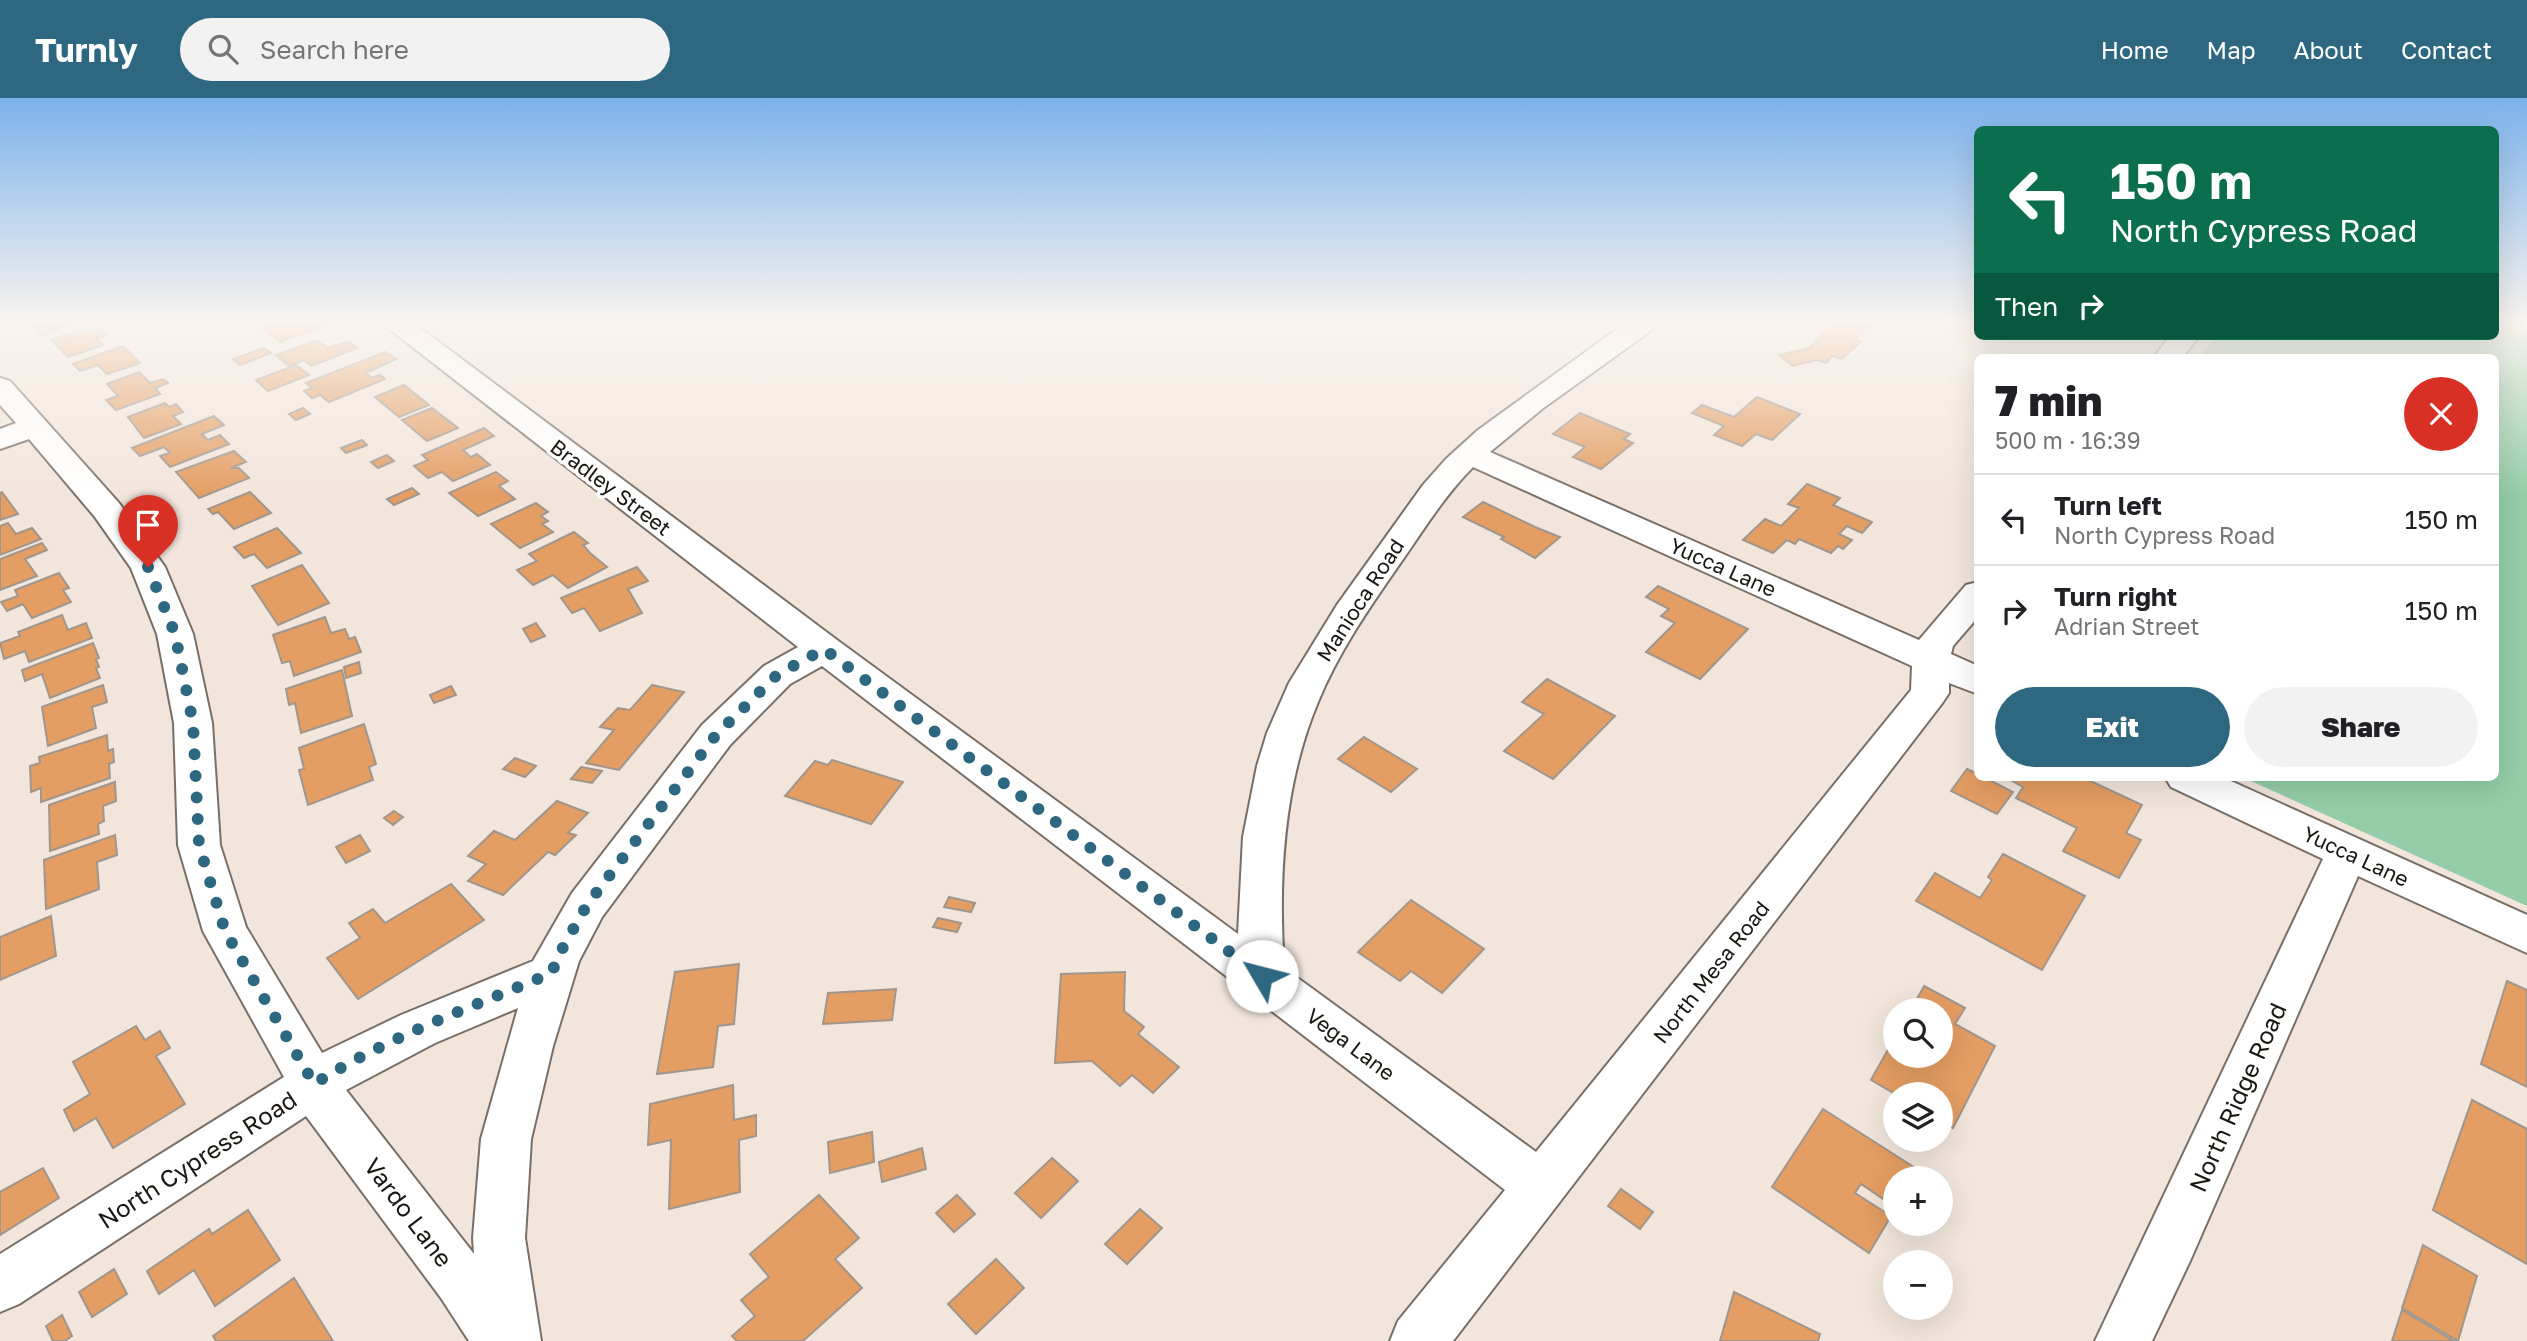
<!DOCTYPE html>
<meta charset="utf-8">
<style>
:root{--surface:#fff;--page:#f2f2f2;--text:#202124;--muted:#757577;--line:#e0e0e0;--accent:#2e6780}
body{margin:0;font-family:"Golos Text",sans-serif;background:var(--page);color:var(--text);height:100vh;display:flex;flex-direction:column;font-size:26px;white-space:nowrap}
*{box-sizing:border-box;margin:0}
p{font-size:23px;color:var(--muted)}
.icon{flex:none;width:38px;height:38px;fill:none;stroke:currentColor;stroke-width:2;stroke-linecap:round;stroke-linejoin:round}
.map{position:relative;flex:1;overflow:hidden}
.panel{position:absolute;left:1974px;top:256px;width:525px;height:427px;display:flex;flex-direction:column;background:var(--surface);border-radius:10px;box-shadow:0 7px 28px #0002}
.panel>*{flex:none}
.top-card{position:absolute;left:1974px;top:28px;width:525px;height:214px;border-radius:10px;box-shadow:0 7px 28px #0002;background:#0b6e4f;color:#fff;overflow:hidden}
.fabs{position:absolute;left:1883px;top:900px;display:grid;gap:14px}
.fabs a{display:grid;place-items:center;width:70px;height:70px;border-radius:50%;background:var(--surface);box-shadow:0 7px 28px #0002;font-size:35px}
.pin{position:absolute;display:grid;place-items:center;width:60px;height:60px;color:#fff;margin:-72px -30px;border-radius:50% 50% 50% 0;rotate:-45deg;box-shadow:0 0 7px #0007}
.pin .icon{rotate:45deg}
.me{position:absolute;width:77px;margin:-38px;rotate:307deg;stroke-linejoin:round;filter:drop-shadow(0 0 5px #0008)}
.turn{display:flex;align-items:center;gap:24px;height:147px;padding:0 21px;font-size:32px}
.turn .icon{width:91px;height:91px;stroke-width:2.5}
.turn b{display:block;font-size:49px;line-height:60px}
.then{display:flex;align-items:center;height:66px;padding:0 21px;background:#0003;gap:14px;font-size:26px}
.round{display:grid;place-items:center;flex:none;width:74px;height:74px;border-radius:37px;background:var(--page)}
.summary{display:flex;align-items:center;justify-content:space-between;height:119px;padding:0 21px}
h1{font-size:42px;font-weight:800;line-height:52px}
.primary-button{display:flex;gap:14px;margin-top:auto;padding:14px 21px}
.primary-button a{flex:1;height:80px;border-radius:42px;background:var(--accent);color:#fff;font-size:28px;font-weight:800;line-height:80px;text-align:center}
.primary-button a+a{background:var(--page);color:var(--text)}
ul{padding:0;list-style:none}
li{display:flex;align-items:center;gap:21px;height:91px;padding:0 21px;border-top:2px solid var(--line)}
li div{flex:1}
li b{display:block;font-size:26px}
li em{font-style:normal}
header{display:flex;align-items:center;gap:42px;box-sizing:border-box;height:98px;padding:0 35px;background:var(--accent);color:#fff}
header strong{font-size:33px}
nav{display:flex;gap:38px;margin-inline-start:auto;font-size:24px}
.search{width:490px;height:63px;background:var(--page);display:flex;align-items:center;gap:18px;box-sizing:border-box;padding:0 24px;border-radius:38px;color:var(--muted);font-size:26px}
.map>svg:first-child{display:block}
.green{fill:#94cda7}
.building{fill:#e49d62;stroke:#a1968c;stroke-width:2}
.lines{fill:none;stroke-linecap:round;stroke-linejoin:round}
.minor-casing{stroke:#7a6f67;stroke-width:4}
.minor{fill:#fff;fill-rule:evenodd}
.route{stroke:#2e6780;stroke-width:12;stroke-dasharray:0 21.6}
.labels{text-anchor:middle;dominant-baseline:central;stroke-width:7;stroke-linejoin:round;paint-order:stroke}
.street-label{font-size:21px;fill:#1a1612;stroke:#fff}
.near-street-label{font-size:24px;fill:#1a1612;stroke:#fff}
</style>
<header>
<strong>Turnly</strong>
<div class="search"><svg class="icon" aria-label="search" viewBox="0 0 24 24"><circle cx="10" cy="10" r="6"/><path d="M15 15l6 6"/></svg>Search here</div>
<nav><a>Home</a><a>Map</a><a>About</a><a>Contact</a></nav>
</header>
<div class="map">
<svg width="2527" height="1243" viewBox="0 0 2527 1243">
<rect width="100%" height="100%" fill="#f2e6dc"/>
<path class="green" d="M2496 226H2527V808L2242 679H2496V259H2199L2216 238H2496Z"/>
<g class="building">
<path d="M31 226H73L41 237Z"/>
<path d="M268 226H328L280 244 261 229Z"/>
<path d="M1834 226H1871L1855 242 1860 244 1842 261 1832 258 1826 265 1817 262 1793 268 1779 257 1809 250Z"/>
<path d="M100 230 107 237 96 241 103 247 68 259 51 242 85 231 88 234Z"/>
<path d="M317 242 328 250 348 243 357 250 311 268 304 262 289 268 276 257Z"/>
<path d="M123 248 140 265 107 276 98 267 80 273 73 266Z"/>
<path d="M264 250 271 255 240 267 233 261Z"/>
<path d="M385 254 396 261 366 275 372 280 380 277 385 281 329 304 320 297 312 300 304 293 312 290 306 285Z"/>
<path d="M296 267 309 277 268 293 256 282Z"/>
<path d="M139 274 150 285 163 281 168 285 155 290 160 296 116 312 106 302 118 298 107 286Z"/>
<path d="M404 287 429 307 399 319 375 299Z"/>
<path d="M1757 299 1800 316 1772 342 1756 336 1742 348 1714 337 1724 328 1692 315 1702 307 1734 319Z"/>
<path d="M165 305 169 309 176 306 183 314 173 318 181 326 144 340 128 319Z"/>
<path d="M303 310 310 316 296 322 289 316Z"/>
<path d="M432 310 458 330 427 343 402 322Z"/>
<path d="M1580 315 1630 336 1624 341 1633 345 1601 371 1573 359 1585 349 1553 336Z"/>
<path d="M214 318 224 327 202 336 208 342 220 337 229 346 170 369 160 358 170 355 164 349 140 358 132 350Z"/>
<path d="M484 330 494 338 463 352 471 359 477 356 490 367 453 383 442 374 428 380 414 368 428 362 422 357Z"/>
<path d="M362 342 367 347 346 355 341 350Z"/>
<path d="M234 353 246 364 231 370H239L249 380 199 400 176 374Z"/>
<path d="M387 357 394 363 378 370 371 364Z"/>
<path d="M496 374 508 383 499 388 515 401 478 418 449 395Z"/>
<path d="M1807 386 1840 400 1833 407 1872 424 1862 435 1847 428 1839 436 1852 442 1843 451 1838 448 1831 455 1799 441 1795 446 1787 442 1773 455 1743 442 1765 421 1781 428 1799 410 1788 406Z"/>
<path d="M412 390 419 396 394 407 387 401Z"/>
<path d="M2 394 18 416 0 422V395Z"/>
<path d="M250 394 271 415 234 431 218 414 213 416 208 411Z"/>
<path d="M1483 404 1535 429 1560 439 1535 460 1501 441 1504 439 1463 419Z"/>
<path d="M536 405 548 414 541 418 548 423 542 426 553 434 520 450 491 426Z"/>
<path d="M8 425 16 436 32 430 41 441 0 457V428Z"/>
<path d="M277 430 301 455 267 470 254 456 244 460 234 449Z"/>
<path d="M574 434 588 445 583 447 590 455 607 469 568 490 553 477 533 487 517 472 537 463 529 456Z"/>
<path d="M42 445 47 452 25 461 37 478 0 492V461Z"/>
<path d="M302 467 329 505 278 527 252 488Z"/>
<path d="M637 469 648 483 628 491 642 515 600 533 584 510 572 515 561 500Z"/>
<path d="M59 475 69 490 63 492 71 504 32 520 23 506 7 513 1 504 18 498 15 492Z"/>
<path d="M1658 488 1748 531 1700 581 1646 554 1675 525 1661 518 1669 511 1646 499Z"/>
<path d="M62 517 68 532 86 525 92 540 29 564 25 553 4 561 0 545 20 538 18 534Z"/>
<path d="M325 519 331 535 345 531 349 541 355 539 361 554 294 578 290 563 282 565 273 537Z"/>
<path d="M536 525 545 538 531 544 523 531Z"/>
<path d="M93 545 99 560 96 561 99 569 96 570 100 580 50 600 42 576 25 583 22 572Z"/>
<path d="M359 564 361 575 346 580 344 569Z"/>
<path d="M342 572 352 618 301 635 295 605 289 607 286 591Z"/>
<path d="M1547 581 1615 618 1553 681 1504 653 1544 616 1522 604Z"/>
<path d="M103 587 107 604 92 609 96 630 48 648 42 609Z"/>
<path d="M652 587 684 594 619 672 586 665 614 632 600 629 618 610 630 612Z"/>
<path d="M451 588 456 597 434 605 430 597Z"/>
<path d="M364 626 376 666 369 669 373 682 308 707 299 672 304 671 299 650Z"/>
<path d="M107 637 108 653 113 651 114 664 109 666 110 680 41 704V690L31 694 30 668 40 665 39 659Z"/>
<path d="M1364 639 1417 671 1391 694 1338 661Z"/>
<path d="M515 660 536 668 525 679 503 671Z"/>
<path d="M832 662 903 684 871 726 785 698 815 663 828 667Z"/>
<path d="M581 669 602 673 592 685 571 681Z"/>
<path d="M1967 671 1978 676V679H1984L2013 694 1997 716 1951 693Z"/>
<path d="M2005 679H2082L2142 707 2126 735 2141 742 2119 780 2063 753 2077 730 2016 700 2023 689Z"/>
<path d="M115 684 116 703 103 708 104 723 98 726 99 736 50 753 49 707Z"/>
<path d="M557 703 588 715 568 735 576 737 555 757 548 754 503 797 468 783 486 766 468 758 494 733 515 742Z"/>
<path d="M394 713 403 719 393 727 384 720Z"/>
<path d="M115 737 117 757 97 764 99 791 46 811 44 762Z"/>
<path d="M360 737 370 753 346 765 336 749Z"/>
<path d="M2003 756 2085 798 2042 872 1916 803 1935 775 1980 800 1992 782 1988 779Z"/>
<path d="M451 786 484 822 358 901 327 860 360 840 349 825 373 811 385 825Z"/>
<path d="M949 799 975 805 971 814 944 809Z"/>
<path d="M1411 802 1484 851 1442 895 1411 873 1400 883 1358 854Z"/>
<path d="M51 818 56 858 0 882V839Z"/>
<path d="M938 820 961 825 957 834 933 829Z"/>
<path d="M739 866 734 926 718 928 713 969 657 976 675 874Z"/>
<path d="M1125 874 1124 913 1144 929 1138 936 1179 969 1153 995 1132 977 1120 988 1092 963 1055 965 1061 876Z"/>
<path d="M2507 883 2527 892V989L2481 966Z"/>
<path d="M1924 888 1965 910 1955 926 1995 948 1953 1030 1941 1023V996H1895L1871 982 1895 939V957H1941V912H1911Z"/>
<path d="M896 891 892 922 823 926 828 895Z"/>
<path d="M136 928 145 942 160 933 170 950 156 958 185 1006 113 1050 96 1020 74 1033 64 1012 90 996 73 964Z"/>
<path d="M733 987 734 1022 756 1017V1038L739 1042 740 1094 669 1111 671 1042 648 1047 650 1006Z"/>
<path d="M2472 1002 2527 1031V1166L2433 1112Z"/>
<path d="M1823 1011 1917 1071 1912 1080H1895V1109L1861 1086 1855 1095 1891 1118 1869 1155 1772 1089Z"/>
<path d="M872 1034 874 1064 830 1075 828 1044Z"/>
<path d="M922 1050 926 1071 882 1084 879 1064Z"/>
<path d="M1052 1060 1078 1083 1041 1120 1015 1095Z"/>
<path d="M43 1070 59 1100 0 1137V1094Z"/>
<path d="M1621 1091 1653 1114 1640 1131 1608 1108Z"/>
<path d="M819 1097 859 1140 835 1161 862 1190 803 1243H737L732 1238 755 1218 741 1202 769 1179 750 1156Z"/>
<path d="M957 1097 975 1116 954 1134 936 1115Z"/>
<path d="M1140 1111 1162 1130 1127 1166 1105 1146Z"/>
<path d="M248 1112 280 1162 215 1208 194 1172 159 1196 147 1173 209 1131 212 1136Z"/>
<path d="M2423 1147 2477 1178 2458 1243 2402 1210Z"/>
<path d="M996 1161 1024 1190 976 1236 948 1206Z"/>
<path d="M114 1171 127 1196 92 1219 79 1194Z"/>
<path d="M294 1180 333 1243H216L213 1238Z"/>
<path d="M1734 1194 1820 1236 1818 1243H1720Z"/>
<path d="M2402 1212 2454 1243H2392Z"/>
<path d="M62 1217 72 1238 65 1243H53L46 1228Z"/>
</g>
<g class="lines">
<defs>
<g id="minor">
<path d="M383 226H415L837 542 1238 836 1243 739 1257 668 1267 635 1289 585 1337 507 1423 387 1446 361 1478 332 1624 226H1656L1652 232 1542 311 1490 354 1919 542 1966 487 1978 484V519L1953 548 1951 556 1978 568V596L1949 585V595L1943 604 1453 1243H1390L1398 1223 1505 1092 822 568 790 586 730 647 602 819 579 863 553 948 531 1041 525 1140 541 1243H469L441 1200 306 1018 19 1206 0 1214V1156L284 979 203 833 178 747 174 625 157 536 131 470 95 419 29 341 0 351V331L16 325 0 307V280L10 283 119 405 165 469 193 536 212 625 220 747 246 829 322 955 401 917 533 863 572 795 702 627 764 568 798 549ZM1473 369 1912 568 1911 592 1536 1054 1284 870C1278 781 1283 687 1318 604 1338 555 1369 510 1399 467 1423 433 1444 398 1473 369ZM518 910 481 1041 473 1140 474 1156 346 992 435 945Z"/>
<path d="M2170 238H2199L2183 259H2154Z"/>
<path d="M2165 679H2222L2527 817V855L2358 778 2190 1163 2152 1243H2095L2323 761 2171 689Z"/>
</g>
</defs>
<use href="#minor" class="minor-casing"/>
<use href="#minor" class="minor"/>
</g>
<linearGradient id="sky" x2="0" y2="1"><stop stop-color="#7cb2ec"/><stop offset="0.56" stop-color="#f9f4ef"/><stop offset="1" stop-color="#f9f4ef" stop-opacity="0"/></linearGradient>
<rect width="2527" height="400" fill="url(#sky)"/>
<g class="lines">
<path class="route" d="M148 469 175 536 193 625 199 747 225 833 314 986C388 939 472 909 552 875L557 860 587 807 716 637 777 577 824 551 1262 878"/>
</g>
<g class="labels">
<g class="street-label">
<text transform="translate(611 389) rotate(37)">Bradley Street</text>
<text transform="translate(1723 469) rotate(24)">Yucca Lane</text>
<text transform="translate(1360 502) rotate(-57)">Manioca Road</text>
<text transform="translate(2356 758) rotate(25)">Yucca Lane</text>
<text transform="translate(1711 874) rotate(-52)">North Mesa Road</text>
<text transform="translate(1351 946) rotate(37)">Vega Lane</text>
</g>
<g class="near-street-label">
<text transform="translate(2237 999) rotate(-66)">North Ridge Road</text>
<text transform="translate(197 1061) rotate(-33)">North Cypress Road</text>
<text transform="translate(409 1114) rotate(53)">Vardo Lane</text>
</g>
</g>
</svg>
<div class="fabs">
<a><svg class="icon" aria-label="search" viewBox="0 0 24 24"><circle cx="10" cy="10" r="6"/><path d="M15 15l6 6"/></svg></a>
<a><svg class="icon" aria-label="layers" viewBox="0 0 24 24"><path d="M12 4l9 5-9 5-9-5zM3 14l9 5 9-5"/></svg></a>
<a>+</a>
<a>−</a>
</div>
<div class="pin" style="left:148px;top:469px;background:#d93025"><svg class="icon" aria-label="arrive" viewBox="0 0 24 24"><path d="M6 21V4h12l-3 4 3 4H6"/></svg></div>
<svg class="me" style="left:1262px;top:878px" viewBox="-20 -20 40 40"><circle r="19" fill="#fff"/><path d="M0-13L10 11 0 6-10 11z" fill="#2e6780"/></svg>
<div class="top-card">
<div class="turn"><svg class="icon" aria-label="left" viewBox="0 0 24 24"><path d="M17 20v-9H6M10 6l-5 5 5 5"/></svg><div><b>150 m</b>North Cypress Road</div></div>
<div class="then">Then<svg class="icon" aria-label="right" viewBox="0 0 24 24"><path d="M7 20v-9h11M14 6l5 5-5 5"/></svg></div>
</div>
<section class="panel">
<div class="summary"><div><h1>7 min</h1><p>500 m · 16:39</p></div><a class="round" style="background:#d93025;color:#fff"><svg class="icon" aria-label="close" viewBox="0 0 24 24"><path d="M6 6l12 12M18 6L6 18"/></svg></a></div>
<ul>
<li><svg class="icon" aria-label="left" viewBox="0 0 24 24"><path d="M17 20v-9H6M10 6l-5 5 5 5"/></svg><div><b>Turn left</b><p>North Cypress Road</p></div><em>150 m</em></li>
<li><svg class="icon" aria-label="right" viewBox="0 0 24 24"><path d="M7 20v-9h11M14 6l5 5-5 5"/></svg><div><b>Turn right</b><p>Adrian Street</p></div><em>150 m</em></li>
</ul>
<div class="primary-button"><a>Exit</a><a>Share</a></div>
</section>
</div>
